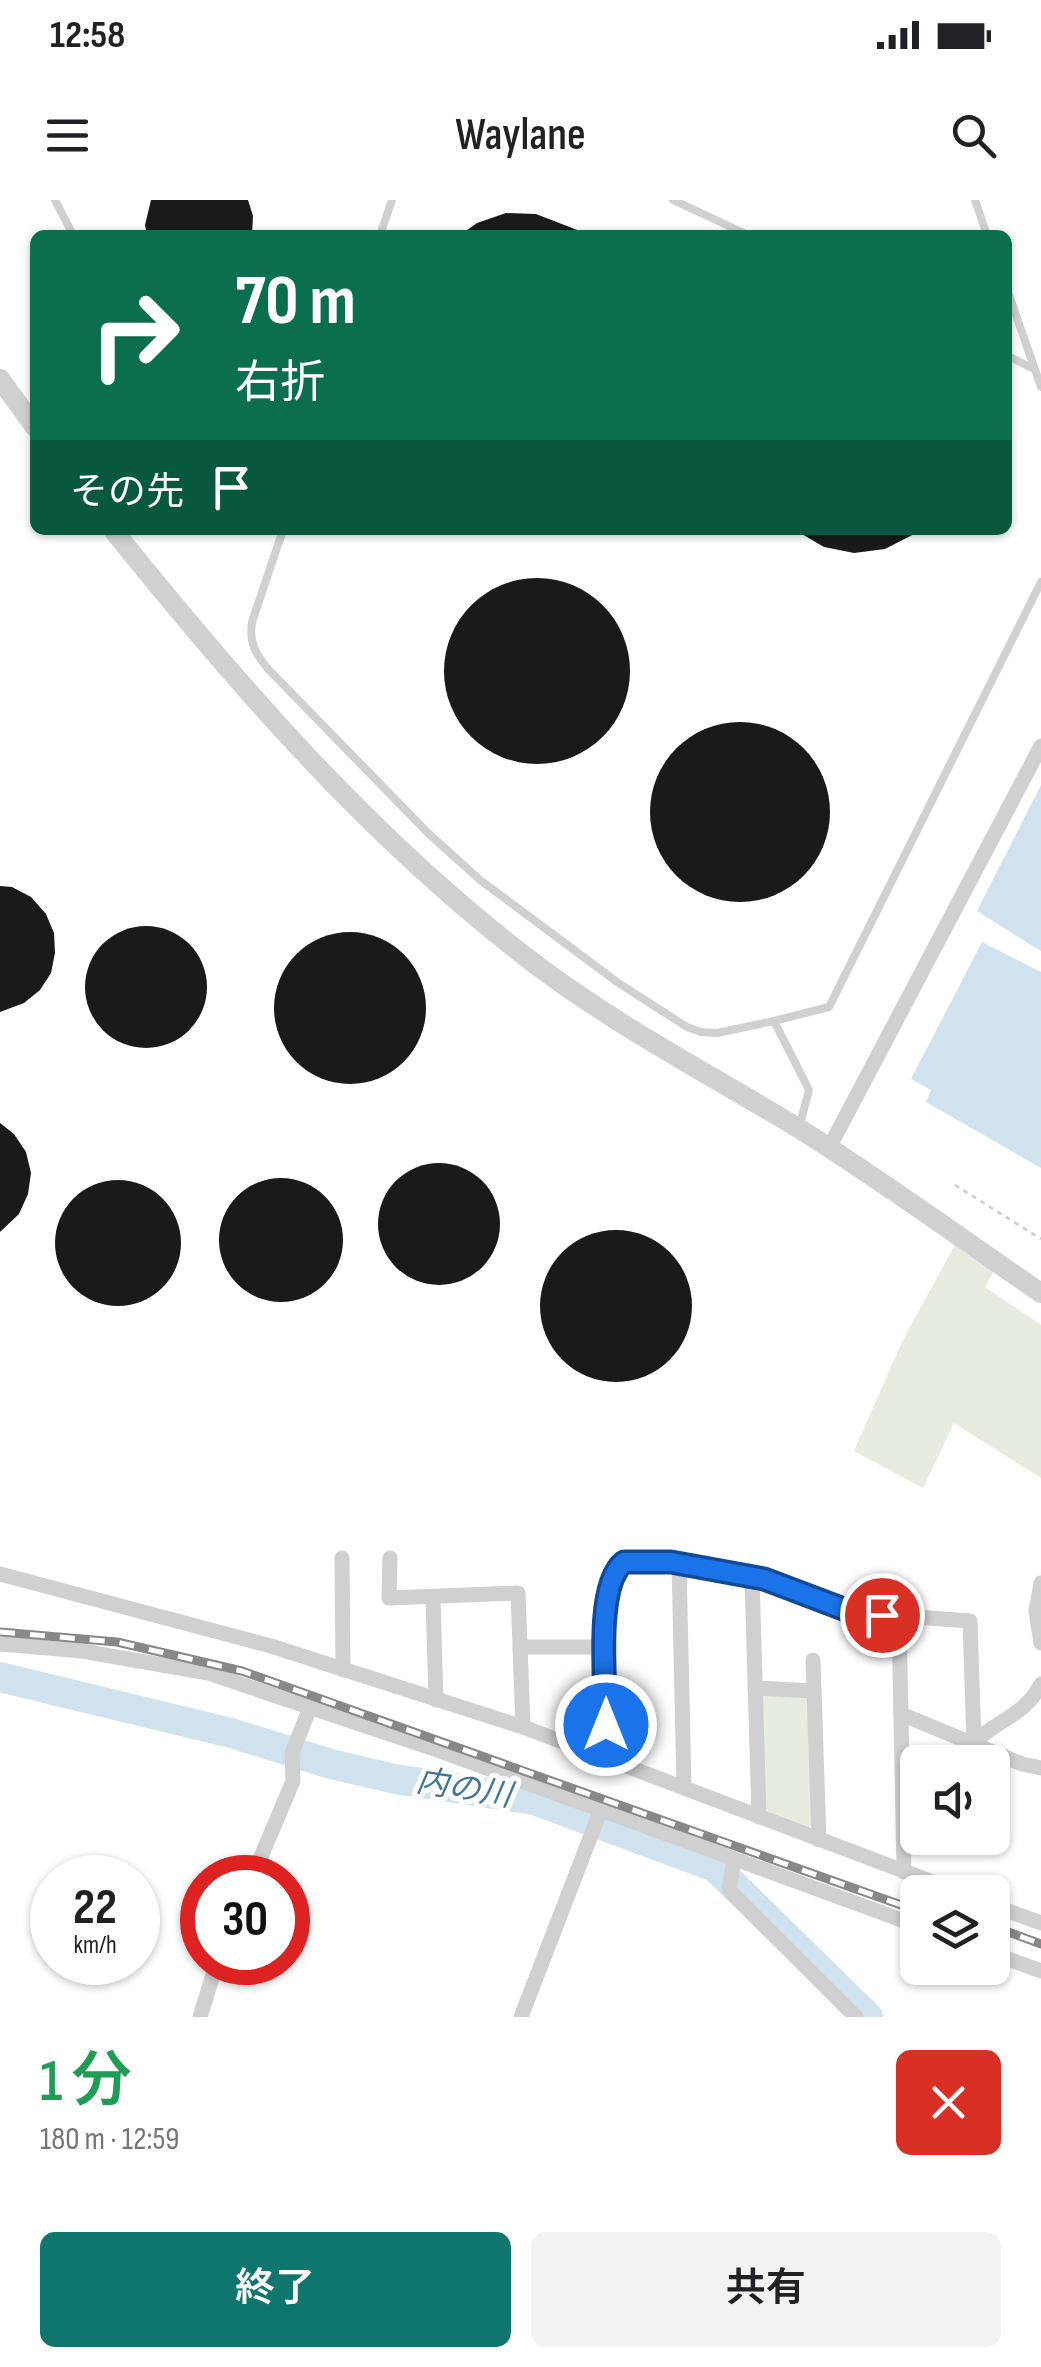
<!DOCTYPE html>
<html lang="ja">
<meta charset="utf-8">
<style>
:root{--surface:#fff;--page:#f2f2f2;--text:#202124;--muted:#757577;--accent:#0f766e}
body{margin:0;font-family:"Sofia Sans Condensed","Noto Sans JP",sans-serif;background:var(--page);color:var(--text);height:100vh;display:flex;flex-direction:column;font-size:38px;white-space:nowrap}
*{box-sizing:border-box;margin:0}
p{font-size:32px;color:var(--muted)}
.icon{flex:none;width:55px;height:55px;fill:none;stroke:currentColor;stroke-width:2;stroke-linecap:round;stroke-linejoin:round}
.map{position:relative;height:1817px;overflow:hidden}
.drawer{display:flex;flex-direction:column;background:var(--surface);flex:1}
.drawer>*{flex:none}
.hud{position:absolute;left:30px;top:30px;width:982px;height:305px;border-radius:15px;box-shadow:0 2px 8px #0004;background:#0b6e4f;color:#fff;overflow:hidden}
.buttons{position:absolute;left:900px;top:1545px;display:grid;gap:20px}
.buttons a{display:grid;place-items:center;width:110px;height:110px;border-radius:15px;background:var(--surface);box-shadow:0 2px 8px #0004;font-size:50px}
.speed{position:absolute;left:30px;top:1655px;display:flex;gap:20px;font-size:50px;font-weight:700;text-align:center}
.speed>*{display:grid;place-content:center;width:130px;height:130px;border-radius:50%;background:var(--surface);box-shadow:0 2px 8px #0004;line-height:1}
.speed small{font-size:25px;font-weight:400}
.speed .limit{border:15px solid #d22;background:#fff;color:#111}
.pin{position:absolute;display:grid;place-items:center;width:85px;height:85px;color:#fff;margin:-42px;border:5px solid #fff;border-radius:50%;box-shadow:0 2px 10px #0007}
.me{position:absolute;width:110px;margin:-55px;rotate:0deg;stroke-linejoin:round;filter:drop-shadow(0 0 8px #0008)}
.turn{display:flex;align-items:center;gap:35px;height:210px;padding:0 40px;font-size:45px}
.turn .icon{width:130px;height:130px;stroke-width:2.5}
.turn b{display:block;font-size:70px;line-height:85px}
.then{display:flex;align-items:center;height:95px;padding:0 40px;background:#0003;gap:20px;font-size:38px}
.round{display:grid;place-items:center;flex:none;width:105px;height:105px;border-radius:15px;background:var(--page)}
.headline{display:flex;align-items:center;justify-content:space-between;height:170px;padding:0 40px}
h1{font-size:60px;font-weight:600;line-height:75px;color:#1e9e55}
.button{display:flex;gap:20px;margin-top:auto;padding:20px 40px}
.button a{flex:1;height:115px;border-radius:15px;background:var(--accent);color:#fff;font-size:40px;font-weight:600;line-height:115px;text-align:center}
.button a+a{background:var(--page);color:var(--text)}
.status{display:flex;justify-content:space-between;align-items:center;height:70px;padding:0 50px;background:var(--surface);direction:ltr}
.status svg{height:28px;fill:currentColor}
header{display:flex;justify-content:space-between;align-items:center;height:130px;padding:0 40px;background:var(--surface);font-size:45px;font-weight:600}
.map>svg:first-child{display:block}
.green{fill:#e6ecdf}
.water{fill:#cfe2ee}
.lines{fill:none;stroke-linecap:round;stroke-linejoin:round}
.river{stroke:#cfe2ee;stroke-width:30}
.building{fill:#1a1a1a}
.path{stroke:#cdcdcd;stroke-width:2.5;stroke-dasharray:5 5;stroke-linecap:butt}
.service{stroke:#d0d0d0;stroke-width:8}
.minor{stroke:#d0d0d0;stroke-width:15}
.tertiary{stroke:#d0d0d0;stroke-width:20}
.rail-casing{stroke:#888;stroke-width:9}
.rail{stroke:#fff;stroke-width:5;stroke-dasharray:15;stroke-linecap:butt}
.route-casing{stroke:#114b97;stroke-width:25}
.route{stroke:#1a73e8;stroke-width:18}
.labels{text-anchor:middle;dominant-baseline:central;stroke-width:10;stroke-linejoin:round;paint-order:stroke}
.water-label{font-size:32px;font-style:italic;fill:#3f7597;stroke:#fff}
</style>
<div class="status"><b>12:58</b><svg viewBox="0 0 49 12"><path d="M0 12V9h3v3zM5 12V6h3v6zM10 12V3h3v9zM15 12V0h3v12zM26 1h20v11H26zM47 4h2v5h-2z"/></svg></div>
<header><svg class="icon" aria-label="menu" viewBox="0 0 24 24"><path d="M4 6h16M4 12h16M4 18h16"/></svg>Waylane<svg class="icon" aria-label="search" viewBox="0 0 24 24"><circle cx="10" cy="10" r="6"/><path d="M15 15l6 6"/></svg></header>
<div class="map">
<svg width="1041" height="1817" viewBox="0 0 1041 1817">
<rect width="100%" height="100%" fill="#fff"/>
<g class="green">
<path d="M959 1037 998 1064 985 1087 1041 1125V1278L954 1223 923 1288 854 1251 902 1142Z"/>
<path d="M762 1495 811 1498 816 1622 807 1628 770 1614 765 1607Z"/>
</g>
<g class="water">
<path d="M1041 585V751L977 711Z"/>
<path d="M982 742 1041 772V968L926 902 931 890 911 879Z"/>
</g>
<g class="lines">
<path class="river" d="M0 1477 231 1533 331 1564 395 1579 534 1600 715 1667 868 1817"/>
</g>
<g class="building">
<path d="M151 0H248L253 16 252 35H147L145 25Z"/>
<path d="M506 13 536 14 590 35H460L477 23Z"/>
<path d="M795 330H922L885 349 854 353 824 347Z"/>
<circle cx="537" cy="471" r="93"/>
<circle cx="740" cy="612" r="90"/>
<path d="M0 686 12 687 31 697 46 714 54 733 55 753 51 773 40 790 24 803 0 812Z"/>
<circle cx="146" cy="787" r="61"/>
<circle cx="350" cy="808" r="76"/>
<path d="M0 923 14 934 26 952 31 973 28 994 19 1014 0 1032Z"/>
<circle cx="439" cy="1024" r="61"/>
<circle cx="281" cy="1040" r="62"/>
<circle cx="118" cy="1043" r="63"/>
<circle cx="616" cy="1106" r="76"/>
</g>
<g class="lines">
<path class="path" d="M955 985 1041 1039"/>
<g class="service">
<path d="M55 0 73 35"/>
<path d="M673 0 748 35"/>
<path d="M975 0 987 35"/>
<path d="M380 35 392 0"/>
<path d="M1008 92 1041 187"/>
<path d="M1008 156 1034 169"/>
<path d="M283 330 252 422C249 443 255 453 268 469L428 633 480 680 617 782 687 827 701 832 717 833 774 821"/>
<path d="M800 924 809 890 774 821 829 807 1041 382"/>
</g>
<g class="minor">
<path d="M829 948 1041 546"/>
<path d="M342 1358 343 1470"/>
<path d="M390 1358 389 1398 518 1393 523 1527"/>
<path d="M679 1364 684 1586"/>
<path d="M0 1374 271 1446 523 1527 959 1692"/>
<path d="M752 1377 759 1617"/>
<path d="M1041 1383 1036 1411 1041 1443"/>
<path d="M433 1397 436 1500"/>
<path d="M899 1417 904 1672"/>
<path d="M0 1444 82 1451 208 1473 440 1551 918 1726"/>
<path d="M520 1447H606"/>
<path d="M813 1460 819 1640"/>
<path d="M755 1488 814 1491"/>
<path d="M901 1514 1022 1564 1041 1568"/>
<path d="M974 1543C996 1520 1026 1515 1041 1484"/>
<path d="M607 1558C606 1517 595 1386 624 1362L671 1363 764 1379 862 1413 970 1421 974 1543"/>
<path d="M734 1660 729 1690 856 1817"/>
<path d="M252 1678 293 1581 292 1553 311 1505"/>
<path d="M992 1705 1041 1723"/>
<path d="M992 1753 1041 1771"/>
<path d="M200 1817 217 1762"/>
<path d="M521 1817 600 1612"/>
</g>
<g class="tertiary">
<path d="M0 179 35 227"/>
<path d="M113 330C236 483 366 633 522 754 610 823 708 873 803 931 884 982 962 1039 1041 1093"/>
</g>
<defs>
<g id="rail">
<path d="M0 1432 117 1442 242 1471 918 1711"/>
<path d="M992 1726 1041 1744"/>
</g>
</defs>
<use href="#rail" class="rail-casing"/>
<use href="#rail" class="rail"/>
</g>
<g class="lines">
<defs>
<path id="route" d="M606 1525C606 1487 594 1386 624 1362H671L764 1379 846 1410 882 1415"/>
</defs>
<use href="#route" class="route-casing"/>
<use href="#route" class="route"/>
</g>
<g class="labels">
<g class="water-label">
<text transform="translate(464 1589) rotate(9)">内の川</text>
</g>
</g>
</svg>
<div class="buttons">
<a><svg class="icon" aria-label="sound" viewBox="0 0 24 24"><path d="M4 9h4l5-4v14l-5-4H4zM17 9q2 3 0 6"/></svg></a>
<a><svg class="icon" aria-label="layers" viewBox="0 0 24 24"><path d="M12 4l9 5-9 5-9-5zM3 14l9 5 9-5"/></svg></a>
</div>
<div class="speed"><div>22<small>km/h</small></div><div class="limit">30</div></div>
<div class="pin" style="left:882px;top:1415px;background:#d93025"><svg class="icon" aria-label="arrive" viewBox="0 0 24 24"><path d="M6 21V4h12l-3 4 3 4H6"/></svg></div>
<svg class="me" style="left:606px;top:1525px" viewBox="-20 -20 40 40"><circle r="17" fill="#1a73e8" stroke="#fff" stroke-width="3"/><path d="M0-11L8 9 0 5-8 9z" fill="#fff"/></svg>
<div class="hud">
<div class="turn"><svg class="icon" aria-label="right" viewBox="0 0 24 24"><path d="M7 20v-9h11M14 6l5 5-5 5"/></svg><div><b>70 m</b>右折</div></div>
<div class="then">その先<svg class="icon" aria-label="arrive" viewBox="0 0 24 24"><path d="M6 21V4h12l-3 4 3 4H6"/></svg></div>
</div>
</div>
<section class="drawer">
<div class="headline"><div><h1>1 分</h1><p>180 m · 12:59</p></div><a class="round" style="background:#d93025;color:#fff"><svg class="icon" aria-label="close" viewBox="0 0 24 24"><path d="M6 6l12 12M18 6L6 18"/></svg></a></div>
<div class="button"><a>終了</a><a>共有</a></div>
</section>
